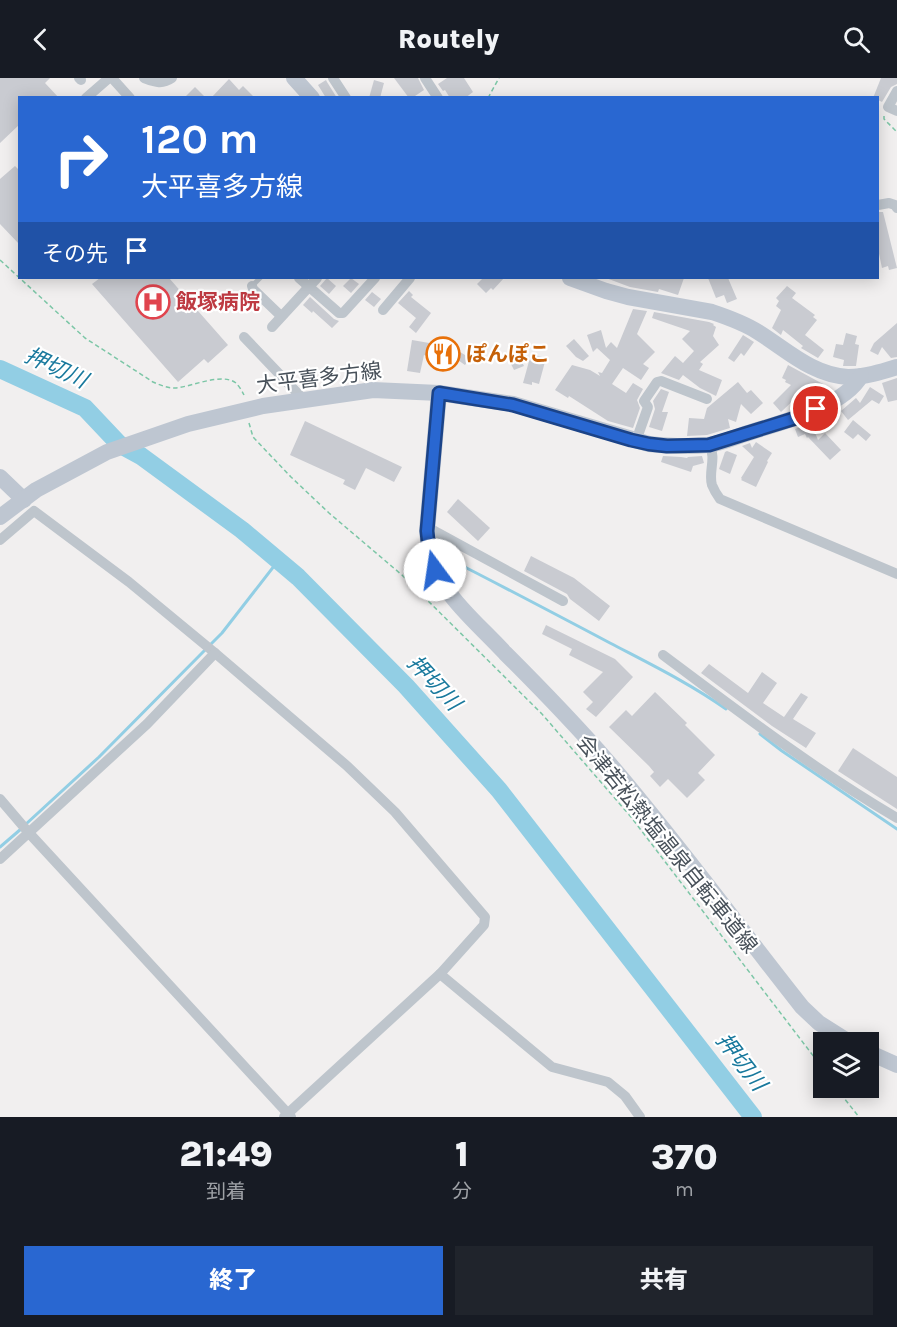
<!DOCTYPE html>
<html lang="ja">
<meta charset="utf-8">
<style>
:root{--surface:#171b24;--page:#20242c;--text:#f1f3f6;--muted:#9ea1a6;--accent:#2967d1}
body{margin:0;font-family:Karla,"Noto Sans JP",sans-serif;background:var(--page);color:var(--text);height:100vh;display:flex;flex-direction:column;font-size:22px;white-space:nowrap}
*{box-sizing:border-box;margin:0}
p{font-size:20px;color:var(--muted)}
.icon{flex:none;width:33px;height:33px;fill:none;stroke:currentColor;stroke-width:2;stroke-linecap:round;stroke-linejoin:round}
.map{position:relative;height:1039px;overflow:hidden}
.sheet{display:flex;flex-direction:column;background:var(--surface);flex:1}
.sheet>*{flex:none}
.banner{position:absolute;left:18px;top:18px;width:861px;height:183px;border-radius:0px;box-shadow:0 3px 15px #0003;background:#2967d1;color:#fff;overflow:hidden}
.buttons{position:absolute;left:813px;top:954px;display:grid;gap:12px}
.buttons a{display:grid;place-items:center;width:66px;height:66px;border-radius:0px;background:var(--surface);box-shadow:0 3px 15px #0003;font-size:30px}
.pin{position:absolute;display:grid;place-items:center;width:51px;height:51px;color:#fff;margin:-26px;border:3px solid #fff;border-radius:50%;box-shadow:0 2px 6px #0007}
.me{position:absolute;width:66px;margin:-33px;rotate:346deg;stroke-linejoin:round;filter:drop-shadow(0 0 4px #0008)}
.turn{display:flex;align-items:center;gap:21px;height:126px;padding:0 24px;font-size:27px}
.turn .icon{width:78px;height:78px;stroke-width:2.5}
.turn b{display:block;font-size:42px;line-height:51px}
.then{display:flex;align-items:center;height:57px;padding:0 24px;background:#0003;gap:12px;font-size:22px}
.eta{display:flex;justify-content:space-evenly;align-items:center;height:102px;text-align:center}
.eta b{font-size:36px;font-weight:800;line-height:42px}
.button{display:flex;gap:12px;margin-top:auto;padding:12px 24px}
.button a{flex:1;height:69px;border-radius:0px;background:var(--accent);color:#fff;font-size:24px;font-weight:800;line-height:69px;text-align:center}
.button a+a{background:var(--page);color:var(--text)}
header{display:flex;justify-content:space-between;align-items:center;height:78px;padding:0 24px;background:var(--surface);font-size:27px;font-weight:800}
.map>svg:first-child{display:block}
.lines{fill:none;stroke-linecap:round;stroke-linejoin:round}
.stream{stroke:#92cee4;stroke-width:3}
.river{stroke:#92cee4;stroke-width:18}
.building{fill:#c9cbd1}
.path{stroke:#7cc6a6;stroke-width:1.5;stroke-dasharray:4.5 3;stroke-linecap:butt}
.lane{stroke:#bec5cc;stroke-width:5}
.street{stroke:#bec5cc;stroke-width:10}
.secondary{stroke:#bec6d1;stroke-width:16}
.route-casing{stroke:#1b4388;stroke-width:15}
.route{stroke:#2967d1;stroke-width:10}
.labels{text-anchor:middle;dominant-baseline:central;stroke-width:4.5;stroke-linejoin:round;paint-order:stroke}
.health-label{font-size:21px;font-weight:bold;fill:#be3a42;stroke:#fff;text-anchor:start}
.food-label{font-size:21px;font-weight:bold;fill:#c56008;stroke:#fff;text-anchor:start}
.street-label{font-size:21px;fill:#48515a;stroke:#fff}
.water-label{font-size:22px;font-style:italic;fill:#19799d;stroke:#fff}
</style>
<header><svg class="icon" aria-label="back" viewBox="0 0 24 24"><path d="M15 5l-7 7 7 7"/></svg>Routely<svg class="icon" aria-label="search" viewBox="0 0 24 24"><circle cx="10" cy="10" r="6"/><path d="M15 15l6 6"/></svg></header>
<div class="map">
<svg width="897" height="1039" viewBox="0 0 897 1039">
<rect width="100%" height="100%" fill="#f1efef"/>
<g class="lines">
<g class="stream">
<path d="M451 482C504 509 557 537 610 565 650 586 689 605 726 631"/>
<path d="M211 566 222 555 278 483"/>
<path d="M760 656 782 673 897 751"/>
<path d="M26 746 99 679 206 571"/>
<path d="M0 769 21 751"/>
</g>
<path class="river" d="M0 291 85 330 119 366 141 378 242 452 298 499 406 608 499 712 753 1039"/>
</g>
<g class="building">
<path d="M0 0H50L45 5 59 20H20V46L0 65Z"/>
<path d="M394 0H418L424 12 412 20H409Z"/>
<path d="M447 0H464L473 14 465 20H450L445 12 443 13 438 6Z"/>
<path d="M881 0H897V6L891 9 882 24 878 22V20H873Z"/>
<path d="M229 1 239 12 243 8 255 20H211Z"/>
<path d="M326 2 327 4 337 20H326L318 7Z"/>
<path d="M374 2 384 5 380 20H369Z"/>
<path d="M195 9 206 20H184Z"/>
<path d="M15 88 20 93V167L0 146V101Z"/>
<path d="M878 134H883L897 190 889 192 888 188 882 190 878 171Z"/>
<path d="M100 200H169L228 267 208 285 204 281 178 304 92 206Z"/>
<path d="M327 200 336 208 329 216 320 208Z"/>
<path d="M351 200 359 206 351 215 343 208Z"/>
<path d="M483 200H504L493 212 491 210 486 215 477 206Z"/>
<path d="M606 200H684L678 217 659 211 658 214 630 209Z"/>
<path d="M708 200H728L737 221 727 225 724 217 716 220Z"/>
<path d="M787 208 796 215 792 220 815 237 813 239 817 242 805 257 824 272 818 280 801 270 803 268 783 252 781 257 772 250 781 232 776 228 779 223 776 220Z"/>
<path d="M409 213 413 217 411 219 431 235 416 255 409 249 416 240 398 225Z"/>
<path d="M372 214 381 221 374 229 365 222Z"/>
<path d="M310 219 334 241 339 243 332 250 313 233 312 235 303 227Z"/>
<path d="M633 231 647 233 637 256 655 274 643 286 649 290 641 302 623 290 612 306 626 315 633 305 643 311 637 322 640 330 633 350 608 343 569 318 568 320 555 312 572 287 590 292 600 298 598 294 602 295 610 282 597 270 593 274 587 257 601 252 606 270 611 264 617 270Z"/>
<path d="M654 234 709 244 714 246 713 247 716 249 713 258 719 267 700 284 703 286 699 292 722 302 716 318 700 310 683 297 679 302 661 295 675 278 683 285 694 273 682 261 690 253 652 240Z"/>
<path d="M897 245V279L891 280 882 269 878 277 870 273 874 265Z"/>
<path d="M846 255 857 258 855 266 859 267 856 288H843L844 282 833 279 836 266 843 267Z"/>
<path d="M743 257 754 264 744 278 741 275 734 284 728 280Z"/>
<path d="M574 261 589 278 583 283 576 279 566 268Z"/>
<path d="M412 262 435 266 436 264 460 274 470 280 465 287 452 278 448 286 424 277 420 295 407 293Z"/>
<path d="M531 276 546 280 539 306 532 304V307L523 305Z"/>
<path d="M519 278 524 288 514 292 509 282Z"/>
<path d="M788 287 823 306 824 310 826 309 829 313 809 323 806 321 802 326 798 318 781 334 773 325 791 307 785 304 786 302 782 300Z"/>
<path d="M897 300V322L888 324 882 305Z"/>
<path d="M738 304 747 315 751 312 763 325 751 336 741 326 736 344 728 341 730 350 707 357 687 358 689 340 704 341 707 330Z"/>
<path d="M870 309 884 318 879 326 872 322 848 342 841 333 856 320 860 325Z"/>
<path d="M661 311 669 314 662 334H668L662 353 649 349 655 331 653 323Z"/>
<path d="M853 342 871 357 866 363 858 356 853 361 844 354Z"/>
<path d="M305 343 402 389 394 404 366 390 355 412 343 406 345 402 290 377Z"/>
<path d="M811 345 818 362 825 355 841 372 830 382 808 359 807 360 805 356 798 359 795 351Z"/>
<path d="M756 364 772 375 767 383 768 384 756 409 741 402 742 401 741 400 754 379 742 368 750 365 752 370Z"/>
<path d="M727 373 737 377 730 396 719 391 725 374Z"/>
<path d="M663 378 681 379 687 380 688 379 702 378 704 385 693 388 691 394 661 384Z"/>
<path d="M458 421 490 450 478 463 447 434Z"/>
<path d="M531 478 574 500 610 528 599 543 570 521 567 516 524 493Z"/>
<path d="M546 547 615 581 633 599 596 639 586 631 593 624 583 614 603 594 569 577 572 571 542 556Z"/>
<path d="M709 586 748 615 762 594 777 605 763 625 784 639 801 615 808 619 793 641 816 655 806 670 772 648 701 595Z"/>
<path d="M655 614 687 645 685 647 715 677 698 695 705 702 687 720 668 701 660 709 650 698 654 694 649 688 609 649 626 632 632 638Z"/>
<path d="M853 670 897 699V731L838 693Z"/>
</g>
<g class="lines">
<g class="path">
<path d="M488 20 499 0"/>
<path d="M884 38V41L897 54"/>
<path d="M0 182 85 260 153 304C160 307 167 310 175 310 192 309 221 294 236 305 239 308 242 313 244 317"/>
<path d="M249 345 253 359 291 399 329 435 402 497 542 636 631 739 824 992"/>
<path d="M836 1010 859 1039"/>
</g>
<path class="lane" d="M252 208 260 200"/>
<g class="street">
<path d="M79 0 81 2"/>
<path d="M112 0 130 20"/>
<path d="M144 0C155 4 162 7 172 0"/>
<path d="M333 0 346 20"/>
<path d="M425 0 438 20"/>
<path d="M897 13 888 29 897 33"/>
<path d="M86 20 109 0"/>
<path d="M878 127 889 125 895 127 897 130"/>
<path d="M299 200 339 235H343L375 200"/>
<path d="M252 208 253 211 281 238"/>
<path d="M383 232 410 200"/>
<path d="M272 249 317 200"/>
<path d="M244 259 304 322"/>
<path d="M636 363 648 329 644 323 657 304 661 303 707 321"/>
<path d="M709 367C717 380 708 394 712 407 714 412 717 417 720 421L897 496"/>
<path d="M427 453 433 452 438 455 563 523"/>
<path d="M0 462 34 433 129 504 215 575 346 687 395 734 485 839 484 847 440 896 284 1039"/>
<path d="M663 577C739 634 815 692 897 740"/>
<path d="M0 721 29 755 291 1039"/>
<path d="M0 781 147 646 215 575"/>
<path d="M440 896 552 989 608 1004 625 1018 640 1039"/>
</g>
<g class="secondary">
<path d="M294 0 312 20"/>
<path d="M570 200 606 213 628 219 712 234C727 239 744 245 758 254 787 272 812 297 848 299 865 299 881 294 897 289"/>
<path d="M439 315 427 453C429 474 434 493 447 512 463 535 486 554 505 575 540 610 575 646 608 684 676 763 737 847 802 929L819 945 849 964"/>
<path d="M0 399 24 422"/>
<path d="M0 439 36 412 107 374 188 346 263 328 373 312 439 315 513 326 649 366C668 368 689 369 708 367 722 365 735 359 748 355 782 344 842 330 861 298"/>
<path d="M868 974 897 987"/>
</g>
</g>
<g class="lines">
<defs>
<path id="route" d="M435 492 429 472 427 453 439 315 513 327 631 362 649 366 667 368 709 367 799 339 816 331"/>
</defs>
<use href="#route" class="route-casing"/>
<use href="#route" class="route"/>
</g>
<defs>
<symbol id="hospital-ring" viewBox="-11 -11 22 22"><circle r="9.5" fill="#fff" stroke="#e0444e" stroke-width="1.5"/><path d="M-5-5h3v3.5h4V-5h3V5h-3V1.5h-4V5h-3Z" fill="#e0444e"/></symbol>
<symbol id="restaurant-ring" viewBox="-11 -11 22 22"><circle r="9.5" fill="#fff" stroke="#e8710a" stroke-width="1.5"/><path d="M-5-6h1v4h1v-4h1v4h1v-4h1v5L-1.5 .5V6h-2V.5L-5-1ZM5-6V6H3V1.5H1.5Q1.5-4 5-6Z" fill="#e8710a"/></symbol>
</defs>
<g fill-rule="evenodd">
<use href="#hospital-ring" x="134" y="205" width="38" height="38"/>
<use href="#restaurant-ring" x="424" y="257" width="38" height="38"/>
</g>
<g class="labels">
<g class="health-label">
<text x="176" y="224">飯塚病院</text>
</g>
<g class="food-label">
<text x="466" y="276">ぽんぽこ</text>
</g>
<g class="street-label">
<text transform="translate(319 300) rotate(-7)">大平喜多方線</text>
<text transform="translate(667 766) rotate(51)">会津若松熱塩温泉自転車道線</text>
</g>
<g class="water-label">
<text transform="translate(56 290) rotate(25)">押切川</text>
<text transform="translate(434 605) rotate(47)">押切川</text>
<text transform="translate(741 984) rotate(52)">押切川</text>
</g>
</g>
</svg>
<div class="buttons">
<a><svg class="icon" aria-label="layers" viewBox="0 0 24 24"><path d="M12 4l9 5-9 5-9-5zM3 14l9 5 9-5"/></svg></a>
</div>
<div class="pin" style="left:816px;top:331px;background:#d93025"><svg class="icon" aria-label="arrive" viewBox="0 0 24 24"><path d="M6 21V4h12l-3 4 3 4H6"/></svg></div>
<svg class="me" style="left:435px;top:492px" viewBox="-20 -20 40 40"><circle r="19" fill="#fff"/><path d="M0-13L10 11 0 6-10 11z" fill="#2967d1"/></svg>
<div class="banner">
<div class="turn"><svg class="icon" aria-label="right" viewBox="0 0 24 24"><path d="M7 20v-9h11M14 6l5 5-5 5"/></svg><div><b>120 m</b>大平喜多方線</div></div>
<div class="then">その先<svg class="icon" aria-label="arrive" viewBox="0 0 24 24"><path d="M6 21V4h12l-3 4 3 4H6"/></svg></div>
</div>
</div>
<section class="sheet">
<div class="eta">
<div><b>21:49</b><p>到着</p></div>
<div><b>1</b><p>分</p></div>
<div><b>370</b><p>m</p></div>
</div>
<div class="button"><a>終了</a><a>共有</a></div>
</section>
